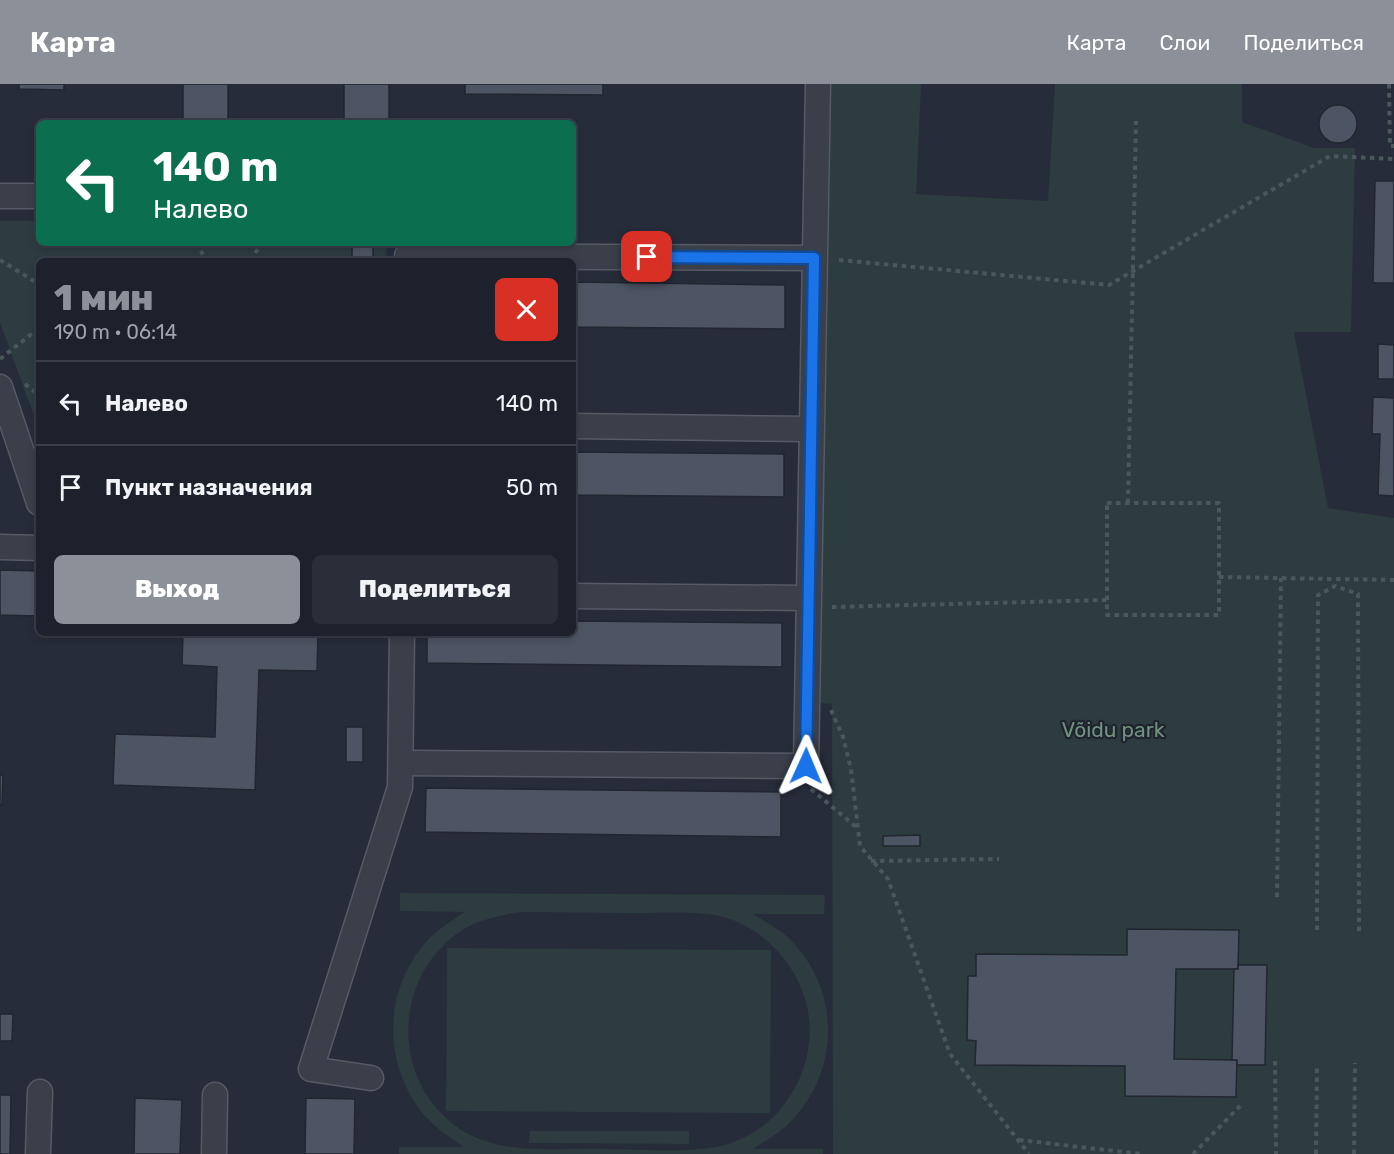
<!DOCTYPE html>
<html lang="ru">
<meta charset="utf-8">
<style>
:root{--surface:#1c212c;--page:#292e38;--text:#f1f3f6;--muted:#a0a3a9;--line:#3a3e48;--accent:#8c9099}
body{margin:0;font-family:Rubik,sans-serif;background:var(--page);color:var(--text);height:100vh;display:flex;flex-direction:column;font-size:22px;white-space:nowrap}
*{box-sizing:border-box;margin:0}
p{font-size:20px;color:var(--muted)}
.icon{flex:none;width:33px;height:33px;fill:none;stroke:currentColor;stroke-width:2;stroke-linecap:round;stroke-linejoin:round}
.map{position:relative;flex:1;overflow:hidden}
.panel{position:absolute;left:36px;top:174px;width:540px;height:378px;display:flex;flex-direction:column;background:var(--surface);border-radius:9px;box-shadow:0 3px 9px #0003,0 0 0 2px var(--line)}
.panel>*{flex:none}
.top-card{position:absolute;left:36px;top:36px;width:540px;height:126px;border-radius:9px;box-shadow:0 3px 9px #0003,0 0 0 2px var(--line);background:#0b6e4f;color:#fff;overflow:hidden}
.pin{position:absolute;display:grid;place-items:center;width:51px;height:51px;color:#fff;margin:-26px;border-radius:12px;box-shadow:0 3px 9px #0006}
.me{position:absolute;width:66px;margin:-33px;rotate:1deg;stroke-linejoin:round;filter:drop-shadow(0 0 4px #0008)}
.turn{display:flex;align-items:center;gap:21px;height:126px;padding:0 18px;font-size:27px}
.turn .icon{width:78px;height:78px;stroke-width:2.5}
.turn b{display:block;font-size:42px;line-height:51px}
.round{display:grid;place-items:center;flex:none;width:63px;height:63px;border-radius:9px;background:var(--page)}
.head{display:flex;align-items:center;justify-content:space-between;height:102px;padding:0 18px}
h1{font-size:36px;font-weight:800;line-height:45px;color:var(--accent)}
.primary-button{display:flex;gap:12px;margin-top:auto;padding:12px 18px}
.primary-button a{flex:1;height:69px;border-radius:9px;background:var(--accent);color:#fff;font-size:24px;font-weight:800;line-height:69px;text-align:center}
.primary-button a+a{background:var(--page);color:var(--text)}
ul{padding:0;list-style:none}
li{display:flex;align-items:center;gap:18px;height:84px;padding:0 18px;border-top:2px solid var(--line)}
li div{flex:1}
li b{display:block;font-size:22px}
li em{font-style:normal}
header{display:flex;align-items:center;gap:36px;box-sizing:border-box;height:84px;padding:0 30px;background:var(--accent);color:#fff}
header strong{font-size:28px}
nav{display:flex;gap:33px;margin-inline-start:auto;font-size:21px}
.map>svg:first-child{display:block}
.green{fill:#2c3c3f;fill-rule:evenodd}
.building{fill:#4d5463;stroke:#212631;stroke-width:1.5}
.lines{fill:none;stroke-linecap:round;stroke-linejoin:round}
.minor-casing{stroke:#555a65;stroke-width:27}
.path{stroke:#4a585c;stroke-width:4;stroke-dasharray:4.5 4.5;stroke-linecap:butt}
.minor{stroke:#3a3f4a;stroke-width:24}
.route-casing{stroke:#114b97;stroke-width:15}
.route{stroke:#1a73e8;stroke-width:10}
.labels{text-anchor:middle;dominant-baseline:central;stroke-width:4.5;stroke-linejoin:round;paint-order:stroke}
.park-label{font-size:21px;fill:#6f937c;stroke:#1f242f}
</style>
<header>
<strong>Карта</strong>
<nav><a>Карта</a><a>Слои</a><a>Поделиться</a></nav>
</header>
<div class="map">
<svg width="1394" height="1070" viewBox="0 0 1394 1070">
<rect width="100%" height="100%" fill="#262c3a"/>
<g class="green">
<path d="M826 0H921L916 110 1048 117 1055 0H1242V38L1314 64H1355L1351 248H1294L1328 424 1394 434V1070H833L832 620 818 619Z"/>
<path d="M0 137H39V159H387L386 177H39V345L0 239Z"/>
<path d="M400 809 825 811 824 830H753C769 840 785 848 797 863 840 912 838 988 793 1035 782 1048 767 1056 753 1065H823V1070H399V1063H464C445 1050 426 1038 414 1017 380 964 388 892 435 849 444 841 455 835 465 828L400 827ZM521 828C558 828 596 829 634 829 660 829 688 827 715 831 757 839 793 874 805 915 816 952 807 991 783 1022 769 1041 744 1056 721 1062 683 1070 641 1065 602 1065 569 1064 532 1068 500 1061 486 1058 472 1053 460 1045 389 998 392 890 464 845 482 835 500 831 521 828Z"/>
<path d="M447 864 771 866 770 1029 446 1027Z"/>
<path d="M530 1047H689V1060L529 1059Z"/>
</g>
<g class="building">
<path d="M19 0H64V6L19 5Z"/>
<rect x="183" y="0" width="45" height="39"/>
<rect x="344" y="0" width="45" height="39"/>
<path d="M465 0H603V11L465 10Z"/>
<circle cx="1338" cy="40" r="19"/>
<path d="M1375 97H1394V199H1373Z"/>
<rect x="352" y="159" width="21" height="18"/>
<path d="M573 198 785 201V245L573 243Z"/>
<path d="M1378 260 1394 261V295H1378Z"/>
<path d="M1373 313 1394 314V412L1378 411 1380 350H1372Z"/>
<path d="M573 368 784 370V413L573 411Z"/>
<path d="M0 486 39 487V532L0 531Z"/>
<path d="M573 537 782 539V583L427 579V549H573Z"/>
<path d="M183 549H318L317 587 259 586 255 706 113 701 115 650 215 653 217 583 182 581Z"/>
<rect x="346" y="643" width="17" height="35"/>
<path d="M0 691H3L2 721H0Z"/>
<path d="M426 704 781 708V753L425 748Z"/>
<path d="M920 751V762H883V752Z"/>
<path d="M1127 845 1239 846 1238 885H1176L1174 975 1237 976 1236 1013 1125 1012V982L975 981 976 957 967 956 968 892H976V870L1127 871Z"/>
<path d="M1238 881H1267L1265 981H1237V976H1232L1234 885H1238Z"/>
<path d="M0 930H13L12 957H0Z"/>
<path d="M0 1011H11L10 1070H0Z"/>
<path d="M135 1014 182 1016 180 1070H134Z"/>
<path d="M306 1014 355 1015 354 1070H305Z"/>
</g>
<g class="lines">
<defs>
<g id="minor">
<path d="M0 112H39"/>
<path d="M407 172 814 174"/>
<path d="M0 303 39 419"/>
<path d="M573 342 810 345"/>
<path d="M0 463 39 464"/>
<path d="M573 512 808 514"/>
<path d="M402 679 806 682 818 0"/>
<path d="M371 994 311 985 400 703 402 549"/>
<path d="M38 1070 40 1008"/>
<path d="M214 1070 215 1011"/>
</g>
</defs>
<use href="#minor" class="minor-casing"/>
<g class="path">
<path d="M1389 0 1390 62H1394"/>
<path d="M196 159 207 177"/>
<path d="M0 176 39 200"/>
<path d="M839 176 1109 201 1330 72 1394 75"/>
<path d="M148 177 149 172"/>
<path d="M251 177 261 159"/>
<path d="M0 275 39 244"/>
<path d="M25 300 39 311"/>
<rect x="1107" y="419" width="112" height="112"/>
<path d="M1128 419 1136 37"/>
<path d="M1219 493 1394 496"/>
<path d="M832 523 1107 516"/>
<path d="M831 626 843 653 851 685 860 762 888 795 950 970 1029 1070"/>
<path d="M811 705 856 743"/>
<path d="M871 777 999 775"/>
<path d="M1277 813 1281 494"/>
<path d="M1317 846 1318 511 1335 502 1358 510 1359 849"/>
<path d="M1275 977 1276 1070"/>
<path d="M1019 1056 1141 1070"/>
<path d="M1193 1070 1240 1022"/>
<path d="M1316 1070 1317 980"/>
<path d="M1354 1070 1355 979"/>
</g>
<use href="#minor" class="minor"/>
</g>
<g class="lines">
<defs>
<path id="route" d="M647 173 814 174 806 682"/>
</defs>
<use href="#route" class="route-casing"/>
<use href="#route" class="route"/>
</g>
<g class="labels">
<g class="park-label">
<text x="1113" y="645">Võidu park</text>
</g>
</g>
</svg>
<div class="pin" style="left:647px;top:173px;background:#d93025"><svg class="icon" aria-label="arrive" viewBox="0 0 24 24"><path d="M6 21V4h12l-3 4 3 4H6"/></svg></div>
<svg class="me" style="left:806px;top:682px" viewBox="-20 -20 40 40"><path d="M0-17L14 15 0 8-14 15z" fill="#1a73e8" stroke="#fff" stroke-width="4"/></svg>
<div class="top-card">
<div class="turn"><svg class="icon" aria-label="left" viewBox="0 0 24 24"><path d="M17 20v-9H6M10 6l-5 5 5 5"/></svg><div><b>140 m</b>Налево</div></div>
</div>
<section class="panel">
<div class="head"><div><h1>1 мин</h1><p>190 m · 06:14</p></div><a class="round" style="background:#d93025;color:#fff"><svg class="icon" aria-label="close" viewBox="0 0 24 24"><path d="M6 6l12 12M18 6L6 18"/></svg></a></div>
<ul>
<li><svg class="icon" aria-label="left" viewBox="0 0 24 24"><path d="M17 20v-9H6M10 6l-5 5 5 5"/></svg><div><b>Налево</b></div><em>140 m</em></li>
<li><svg class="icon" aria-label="arrive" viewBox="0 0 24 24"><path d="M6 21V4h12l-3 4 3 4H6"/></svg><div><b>Пункт назначения</b></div><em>50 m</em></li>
</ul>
<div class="primary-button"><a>Выход</a><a>Поделиться</a></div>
</section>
</div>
